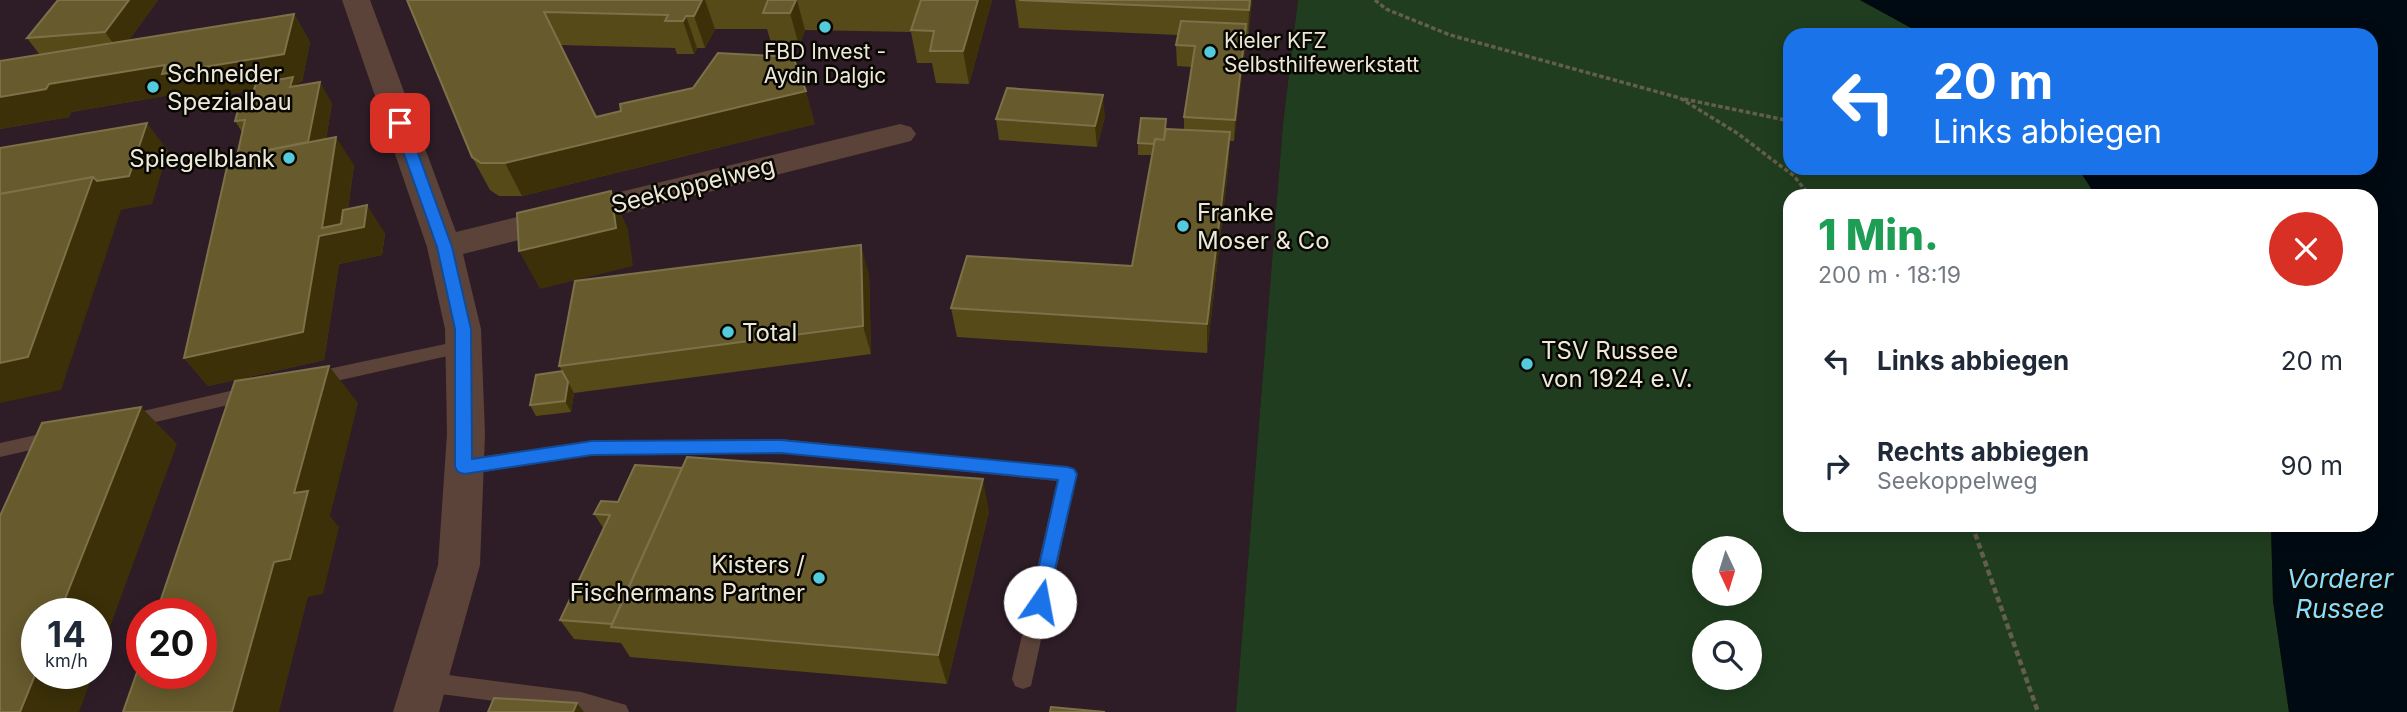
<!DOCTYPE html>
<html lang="de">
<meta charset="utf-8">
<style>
:root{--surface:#fff;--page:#f6f6f7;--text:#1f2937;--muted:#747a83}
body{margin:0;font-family:Inter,sans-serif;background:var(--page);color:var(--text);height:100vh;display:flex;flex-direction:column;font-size:26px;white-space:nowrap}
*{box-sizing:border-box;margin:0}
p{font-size:23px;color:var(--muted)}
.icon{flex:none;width:38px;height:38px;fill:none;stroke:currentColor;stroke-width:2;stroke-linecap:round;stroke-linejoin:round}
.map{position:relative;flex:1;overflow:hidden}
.drawer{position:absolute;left:1783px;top:189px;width:595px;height:343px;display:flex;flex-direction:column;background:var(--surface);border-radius:21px;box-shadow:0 4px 18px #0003}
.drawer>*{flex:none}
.banner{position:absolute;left:1783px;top:28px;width:595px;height:147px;border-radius:21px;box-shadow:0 4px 18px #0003;background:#1a73e8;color:#fff;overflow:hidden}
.needle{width:46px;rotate:176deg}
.controls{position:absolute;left:1692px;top:536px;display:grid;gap:14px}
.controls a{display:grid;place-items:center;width:70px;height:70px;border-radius:50%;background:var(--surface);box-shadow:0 4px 18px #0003;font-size:35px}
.speed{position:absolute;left:21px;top:598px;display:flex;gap:14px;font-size:35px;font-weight:700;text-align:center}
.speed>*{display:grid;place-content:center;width:91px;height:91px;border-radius:50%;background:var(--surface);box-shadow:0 4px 18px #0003;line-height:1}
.speed small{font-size:18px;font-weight:400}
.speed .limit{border:10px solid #d22;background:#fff;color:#111}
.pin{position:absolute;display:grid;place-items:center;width:60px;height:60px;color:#fff;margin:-30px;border-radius:14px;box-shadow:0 4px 10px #0006}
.me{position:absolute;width:77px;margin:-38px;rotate:12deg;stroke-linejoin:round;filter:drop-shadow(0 0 5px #0008)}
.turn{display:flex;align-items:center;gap:24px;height:147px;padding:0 35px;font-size:32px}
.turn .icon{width:91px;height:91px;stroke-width:2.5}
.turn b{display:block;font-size:49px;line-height:60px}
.round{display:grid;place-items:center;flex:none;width:74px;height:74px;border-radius:37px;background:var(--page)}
.summary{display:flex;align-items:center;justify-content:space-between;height:119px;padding:0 35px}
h1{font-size:42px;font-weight:800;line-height:52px;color:#1e9e55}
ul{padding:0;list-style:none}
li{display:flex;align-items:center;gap:21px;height:105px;padding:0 35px}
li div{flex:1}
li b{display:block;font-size:26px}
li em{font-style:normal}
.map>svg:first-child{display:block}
.industrial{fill:#2e1d27;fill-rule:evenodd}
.green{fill:#203e1f;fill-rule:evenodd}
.water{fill:#000a12}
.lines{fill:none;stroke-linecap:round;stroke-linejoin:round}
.path-far1{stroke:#645f4a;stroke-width:3.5;stroke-dasharray:4.5 2.5;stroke-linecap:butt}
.path{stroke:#645f4a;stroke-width:4.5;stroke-dasharray:6 3.5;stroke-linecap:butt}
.lane{fill:#5c4339;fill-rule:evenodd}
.street{fill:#5c4339;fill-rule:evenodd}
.wall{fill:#564a19}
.shaded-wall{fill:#3b3008}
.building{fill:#675b2d;stroke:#7c7148;stroke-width:2}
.route{fill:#1a73e8;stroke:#114b97;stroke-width:2}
.poi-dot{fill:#54cadd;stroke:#090701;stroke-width:2.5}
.labels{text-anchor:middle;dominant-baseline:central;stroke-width:5;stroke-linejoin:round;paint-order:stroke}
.far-poi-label{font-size:21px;fill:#ede9da;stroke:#090701;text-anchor:start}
.poi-label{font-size:24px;fill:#ede9da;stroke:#090701;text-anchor:start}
.street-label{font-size:24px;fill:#ede9da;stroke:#090701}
.water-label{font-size:26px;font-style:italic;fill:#8addfe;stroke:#090701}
</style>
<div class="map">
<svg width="2407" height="712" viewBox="0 0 2407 712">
<rect width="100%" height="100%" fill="#221c04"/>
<path class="industrial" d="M0 0H1298L1283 124 1236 712H0ZM37 614H96V674H37ZM142 614H201V674H142Z"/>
<path class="green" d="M1298 0H1860L1924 35H1790V168H2078L2096 196H1790V525H2271L2273 601 2289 712H1236L1283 124ZM1704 548H1750V593H1704ZM1704 632H1750V677H1704Z"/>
<path class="water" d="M1860 0H2407V712H2289L2273 601 2271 525H2371V196H2096L2078 168H2371V35H1924Z"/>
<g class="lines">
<g class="path-far1">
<path d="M1375 0 1386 9 1450 35 1680 98 1737 133 1794 176 1810 196"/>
<path d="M1684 99 1790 121"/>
</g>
<path class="path" d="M1972 525 2038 712"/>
<g class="lane">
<path d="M464 340 470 341 473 346 470 351 314 386 308 384 305 379 308 374 314 372Z"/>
<path d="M252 386 258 388 261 393 258 398 130 428 124 426 121 421 124 416 130 414Z"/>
<path d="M54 431 61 433 63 438 61 443 0 457V443Z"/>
<path d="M781 439 1075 469 1077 474 1031 686 1023 689 1015 686 1012 679 1057 481 781 453 592 455 464 475 457 472 455 467 457 462 464 459 592 441Z"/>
<path d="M425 672 581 692 626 705 629 712H581L425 692 417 689 414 682 417 675Z"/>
</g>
<path class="street" d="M342 0H370L456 232 900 124 911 127 916 134 911 141 463 254 481 329 485 434 480 565 439 712H393L438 565 447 434 445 329 427 247Z"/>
</g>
<g class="wall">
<path d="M58 0H158L129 40 294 14 310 42 302 82 296 83 298 86 332 103 326 139 354 165 348 209 385 233 382 255 339 264 324 360 208 386 184 358 242 132 235 121 247 108 254 90 182 102 176 94 71 112 69 117 0 129V61L40 55 27 38Z"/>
<path d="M407 0H992L969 84 936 83 932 63H917L911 32 805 30 799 46H772L767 29H715L705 48H697L694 54H677L675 48 560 45 596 117 815 124 522 196H499L490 190 472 157Z"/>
<path d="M1015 0H1252L1248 38H1246L1234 141H1229V161L1207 353 957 337 951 308 1132 266 1152 155H1138V143L1166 129 1184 130V117L1192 67 1177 66 1176 45 1178 35 1019 28Z"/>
<path d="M1105 116 1097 147 999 140 996 119Z"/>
<path d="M869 274 871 354 574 393 571 412 536 416 530 405 562 371 559 366Z"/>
<path d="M989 511 947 684 630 657 621 643 574 639 560 620 604 529 594 514Z"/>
</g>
<g class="shaded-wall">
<path d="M129 0H158L120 53 105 32Z"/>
<path d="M702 0H705L715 29 705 48 694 16Z"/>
<path d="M796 0H797L805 30 799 46 790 13Z"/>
<path d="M978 0H992L969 84 963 51Z"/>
<path d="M1250 0H1252L1248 38 1249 10Z"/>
<path d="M294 14 310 42 302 82 296 83 306 98 290 87 291 84 182 102 176 94 71 112 69 117 0 129V97Z"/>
<path d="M686 16 697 48 694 54 683 21Z"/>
<path d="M1246 24V45L1234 141 1235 120Z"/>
<path d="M320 82 332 103 320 173 235 165Z"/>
<path d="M806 91 815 124 522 196 505 163Z"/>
<path d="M1103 95 1105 116 1097 147 1095 126Z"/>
<path d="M147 123 168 151 152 204 121 210 61 390 0 403V363L93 177Z"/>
<path d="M1230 132 1229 161 1207 353V324Z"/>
<path d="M336 137 354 165 345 231 367 205 385 233 382 255 339 264 324 360 208 386 184 358 319 236 322 228Z"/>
<path d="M611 191 628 229 633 266 540 289 519 251Z"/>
<path d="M861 245 869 274 871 354 863 326Z"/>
<path d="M329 366 358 403 330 516 339 527 323 594 308 597 279 712H232Z"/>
<path d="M568 382 574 393 571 412 565 401Z"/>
<path d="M141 407 177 444 96 665V614H59Z"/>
<path d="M983 479 989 511 947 684 938 655Z"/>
<path d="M37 670V674H93L79 712H20Z"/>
<path d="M577 703 584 712H573Z"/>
</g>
<g class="building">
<path d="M58 0H129L105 32 27 38Z"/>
<path d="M407 0H702L694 16H686L683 21H665L668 15 544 12 596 117 621 111 620 104 693 88 718 53 793 57 806 91 505 163H481L472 157Z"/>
<path d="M768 0H796L790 13H763Z"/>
<path d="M921 0H978L963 51H930L934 31 911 30Z"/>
<path d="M1019 0H1250L1249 10Z"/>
<path d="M294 14 284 54 162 74 165 65 49 84 46 89 0 97V61Z"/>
<path d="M1181 21 1246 24 1235 120 1184 117 1195 46 1176 45Z"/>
<path d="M293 77 290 87 320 82 308 142 237 156 245 120 235 121 238 110 247 108 256 84Z"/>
<path d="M1007 88 1103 95 1095 126 996 119Z"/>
<path d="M1141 118 1166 119 1164 140 1155 139 1154 144 1138 143Z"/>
<path d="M147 123 129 176 97 181 93 177 0 194V148Z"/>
<path d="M1166 129 1230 132 1207 324 951 308 967 256 1132 266 1155 139 1164 140Z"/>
<path d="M336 137 322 228 341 224 343 210 367 205 364 227 319 236 303 332 184 358 229 158Z"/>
<path d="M93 177 28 357 0 363V194Z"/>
<path d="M611 191 616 228 519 251 517 213Z"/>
<path d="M861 245 863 326 559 366 575 281Z"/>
<path d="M329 366 294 493 308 491 290 559 274 562 232 712H123L142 658V674H201V614H156L235 381Z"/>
<path d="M562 371 568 382 565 401 530 405 536 375Z"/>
<path d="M141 407 59 614H37V670L20 712H0V516L42 423Z"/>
<path d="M687 457 983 479 938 655 611 627Z"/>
<path d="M635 465 682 468 612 624 560 620 610 515 594 514 601 501 618 502Z"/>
<path d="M494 698 577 703 573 712H488Z"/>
<path d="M1051 707 1105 712H1050Z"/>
</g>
<path class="route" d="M400 119 407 123 452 247 471 329 472 459 592 441 781 440 1068 467 1074 469 1077 474 1046 608 1040 610 1033 608 1031 602 1058 480 781 453 592 455 464 474 458 472 455 467V329L437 247 393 123Z"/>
<g class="poi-dot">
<circle cx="825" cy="27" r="7"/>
<circle cx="1210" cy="52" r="7"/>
<circle cx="153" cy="87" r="7"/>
<circle cx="289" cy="158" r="7"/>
<circle cx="1183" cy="226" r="7"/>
<circle cx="728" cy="332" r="7"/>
<circle cx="1527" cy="364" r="7"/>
<circle cx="819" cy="578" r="7"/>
</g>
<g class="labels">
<g class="far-poi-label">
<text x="1224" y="40">Kieler KFZ<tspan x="1224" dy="24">Selbsthilfewerkstatt</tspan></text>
<text x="825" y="51" text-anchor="middle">FBD Invest -<tspan x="825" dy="24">Aydin Dalgic</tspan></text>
</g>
<g class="poi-label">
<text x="167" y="73">Schneider<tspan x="167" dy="28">Spezialbau</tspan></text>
<text x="275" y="158" text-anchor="end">Spiegelblank</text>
<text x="1197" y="212">Franke<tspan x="1197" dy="28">Moser &amp; Co</tspan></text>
<text x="742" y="332">Total</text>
<text x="1541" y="350">TSV Russee<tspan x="1541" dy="28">von 1924 e.V.</tspan></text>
<text x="805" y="564" text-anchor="end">Kisters /<tspan x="805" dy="28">Fischermans Partner</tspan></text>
</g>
<g class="street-label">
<text transform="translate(693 185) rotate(-14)">Seekoppelweg</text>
</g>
<g class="water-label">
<text x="2340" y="578">Vorderer<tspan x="2340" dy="30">Russee</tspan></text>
</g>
</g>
</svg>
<div class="controls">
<a><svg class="needle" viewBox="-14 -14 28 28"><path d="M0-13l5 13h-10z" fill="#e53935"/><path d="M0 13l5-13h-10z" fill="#747a83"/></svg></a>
<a><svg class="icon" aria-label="search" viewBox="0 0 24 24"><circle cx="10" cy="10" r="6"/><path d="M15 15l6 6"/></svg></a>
</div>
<div class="speed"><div>14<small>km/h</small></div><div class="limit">20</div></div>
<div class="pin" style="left:400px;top:123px;background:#d93025"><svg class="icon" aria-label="arrive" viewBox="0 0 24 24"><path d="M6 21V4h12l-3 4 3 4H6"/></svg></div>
<svg class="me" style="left:1040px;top:602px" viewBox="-20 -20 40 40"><circle r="19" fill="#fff"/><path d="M0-13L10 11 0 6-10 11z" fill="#1a73e8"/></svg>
<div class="banner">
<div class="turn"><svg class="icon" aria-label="left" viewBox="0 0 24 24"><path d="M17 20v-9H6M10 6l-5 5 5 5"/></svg><div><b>20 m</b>Links abbiegen</div></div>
</div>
<section class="drawer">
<div class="summary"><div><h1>1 Min.</h1><p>200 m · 18:19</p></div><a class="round" style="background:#d93025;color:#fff"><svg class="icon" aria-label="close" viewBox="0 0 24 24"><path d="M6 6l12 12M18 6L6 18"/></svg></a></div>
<ul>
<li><svg class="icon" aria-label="left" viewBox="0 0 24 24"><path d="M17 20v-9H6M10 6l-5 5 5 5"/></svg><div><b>Links abbiegen</b></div><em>20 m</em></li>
<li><svg class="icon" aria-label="right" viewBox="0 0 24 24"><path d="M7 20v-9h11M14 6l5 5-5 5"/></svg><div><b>Rechts abbiegen</b><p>Seekoppelweg</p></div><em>90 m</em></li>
</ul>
</section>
</div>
